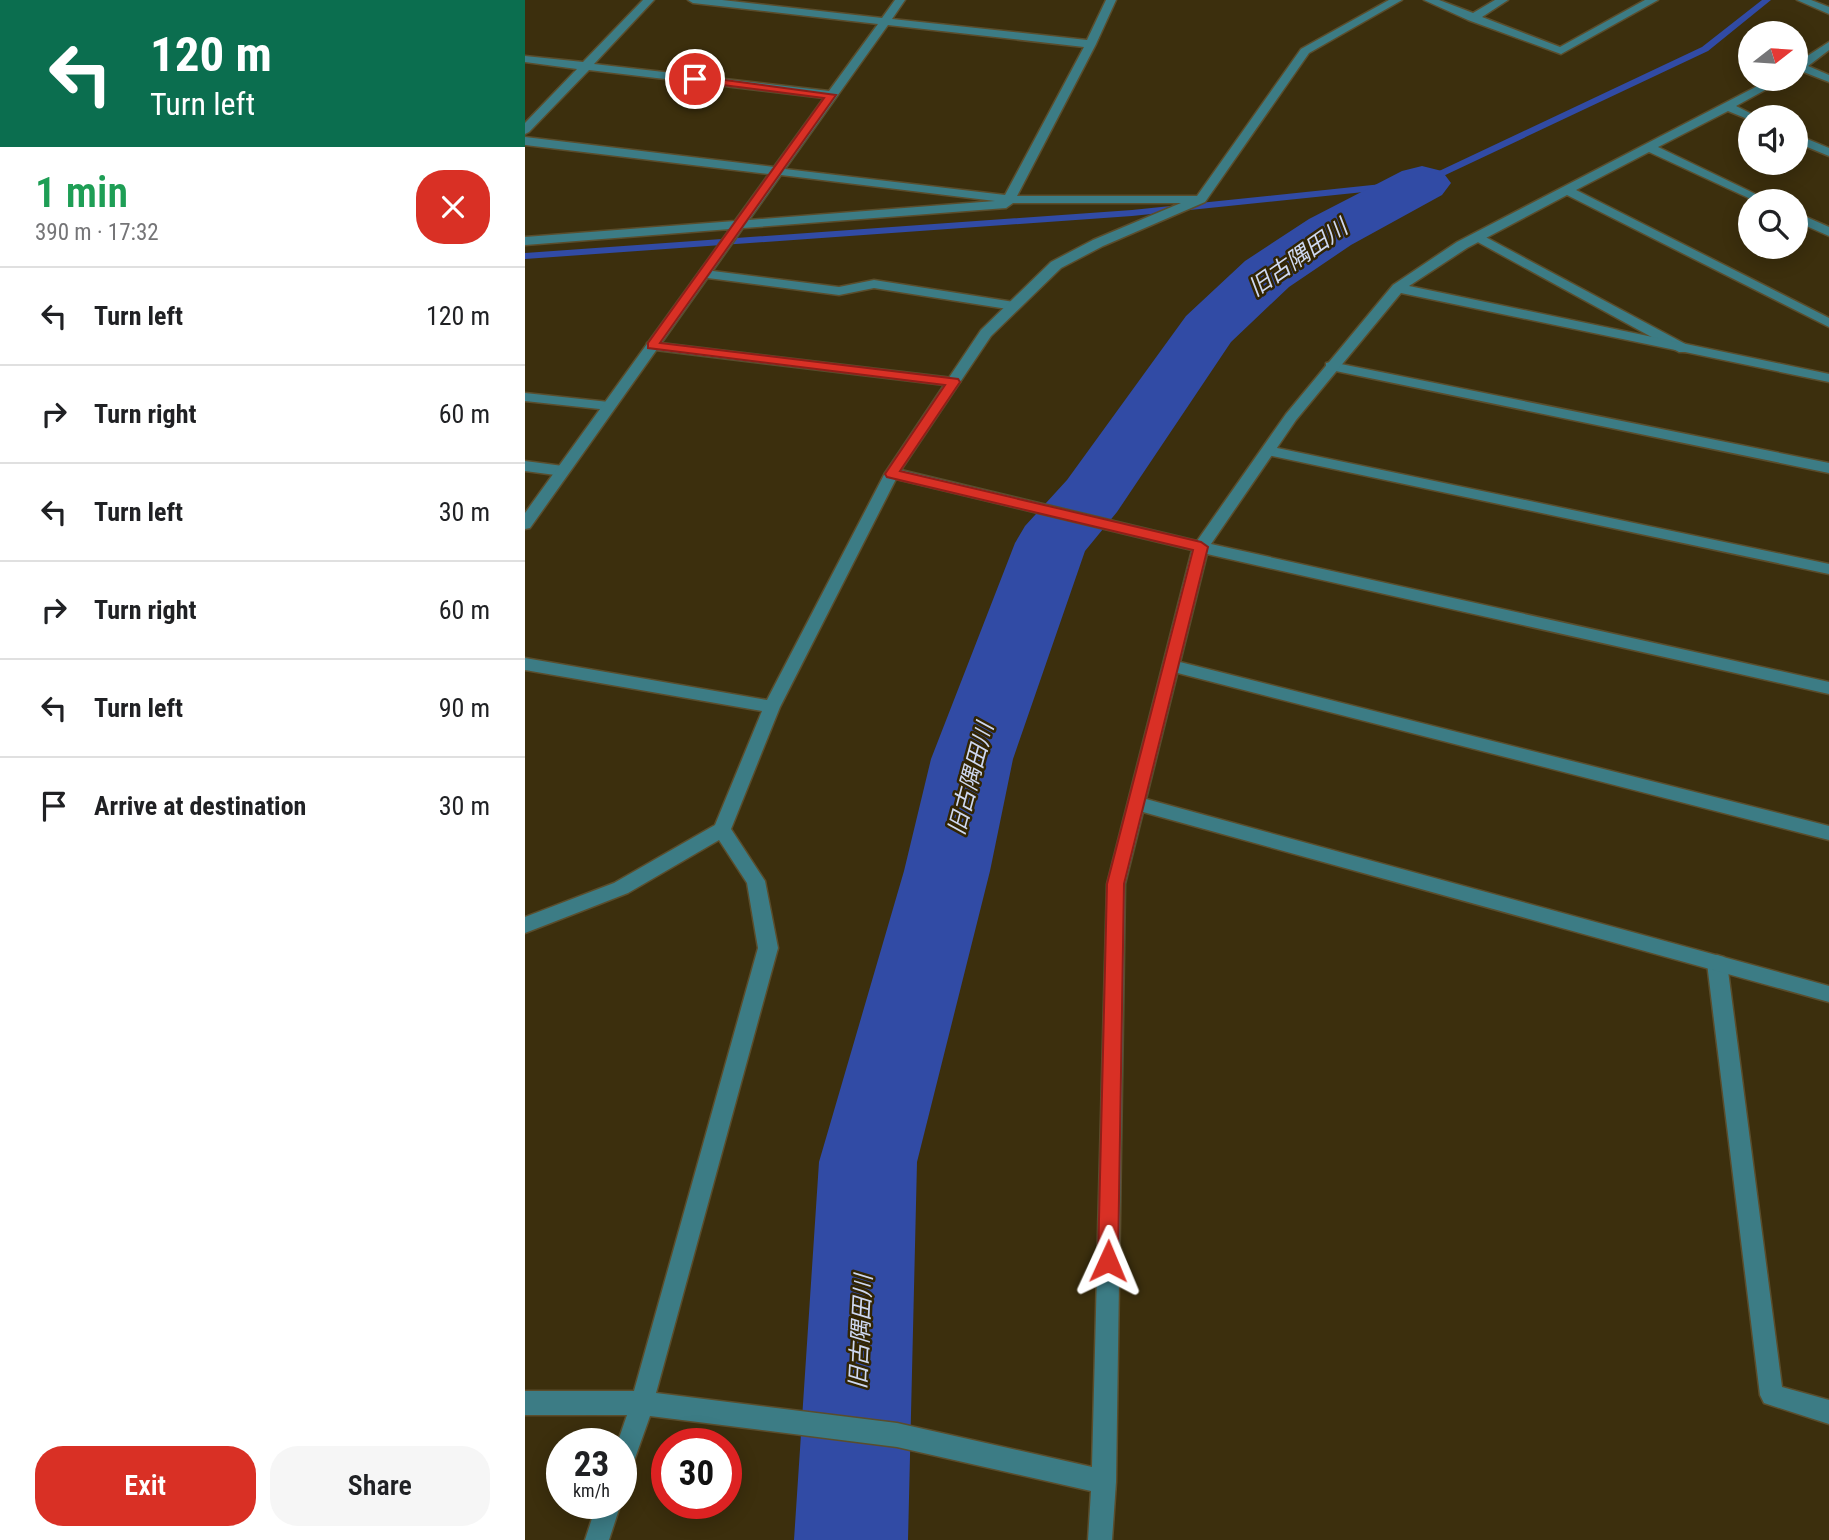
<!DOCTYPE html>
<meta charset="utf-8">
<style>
:root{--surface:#fff;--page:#f6f6f6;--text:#202124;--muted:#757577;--line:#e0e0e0;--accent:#d93025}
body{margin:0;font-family:"Roboto Condensed","Noto Sans JP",sans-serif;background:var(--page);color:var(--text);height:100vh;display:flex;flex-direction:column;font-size:26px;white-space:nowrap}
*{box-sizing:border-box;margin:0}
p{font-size:23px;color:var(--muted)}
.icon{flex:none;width:38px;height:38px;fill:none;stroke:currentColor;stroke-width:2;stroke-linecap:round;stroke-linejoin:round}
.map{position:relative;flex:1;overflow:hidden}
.sheet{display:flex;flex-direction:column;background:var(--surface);width:525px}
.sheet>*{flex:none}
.hud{background:#0b6e4f;color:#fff;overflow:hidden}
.needle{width:46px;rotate:73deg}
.tools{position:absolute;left:1213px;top:21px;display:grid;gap:14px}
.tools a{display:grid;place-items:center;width:70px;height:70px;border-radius:50%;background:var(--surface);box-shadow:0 4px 18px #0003;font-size:35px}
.speed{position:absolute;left:21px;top:1428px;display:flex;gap:14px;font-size:35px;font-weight:700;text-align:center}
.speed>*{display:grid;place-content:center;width:91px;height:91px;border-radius:50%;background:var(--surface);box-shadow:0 4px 18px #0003;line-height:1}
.speed small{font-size:18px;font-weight:400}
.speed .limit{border:10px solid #d22;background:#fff;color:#111}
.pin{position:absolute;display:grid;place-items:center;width:60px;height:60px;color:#fff;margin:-30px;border:4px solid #fff;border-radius:50%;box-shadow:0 2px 7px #0007}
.me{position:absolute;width:77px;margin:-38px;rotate:1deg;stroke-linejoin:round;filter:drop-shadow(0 0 5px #0008)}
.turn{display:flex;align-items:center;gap:24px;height:147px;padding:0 35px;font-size:32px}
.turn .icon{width:91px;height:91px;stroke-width:2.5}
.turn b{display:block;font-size:49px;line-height:60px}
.round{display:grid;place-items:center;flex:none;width:74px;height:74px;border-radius:28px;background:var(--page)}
.summary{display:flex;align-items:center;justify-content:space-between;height:119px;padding:0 35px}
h1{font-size:42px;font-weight:600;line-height:52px;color:#1e9e55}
.cta{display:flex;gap:14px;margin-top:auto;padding:14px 35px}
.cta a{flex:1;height:80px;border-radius:28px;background:var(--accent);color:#fff;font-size:28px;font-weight:600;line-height:80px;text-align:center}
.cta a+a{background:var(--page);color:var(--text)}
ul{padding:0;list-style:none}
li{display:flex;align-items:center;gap:21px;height:98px;padding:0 35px;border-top:2px solid var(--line)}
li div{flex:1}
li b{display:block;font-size:26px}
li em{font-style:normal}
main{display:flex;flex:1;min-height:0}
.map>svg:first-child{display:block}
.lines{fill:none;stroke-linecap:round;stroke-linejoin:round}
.stream{fill:#314ba5;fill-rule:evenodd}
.river{fill:#314ba5;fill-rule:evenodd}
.service-casing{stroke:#5a4d2c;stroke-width:3}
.minor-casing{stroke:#5a4d2c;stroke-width:3}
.service{fill:#3c7c85;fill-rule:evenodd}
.minor{fill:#3c7c85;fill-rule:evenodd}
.route{fill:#d93025;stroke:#8d1f18;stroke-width:2}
.labels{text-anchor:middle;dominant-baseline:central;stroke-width:5;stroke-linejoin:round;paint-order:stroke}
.water-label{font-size:23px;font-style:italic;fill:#ced8f1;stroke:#322503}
</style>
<main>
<section class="sheet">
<div class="hud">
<div class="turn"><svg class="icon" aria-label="left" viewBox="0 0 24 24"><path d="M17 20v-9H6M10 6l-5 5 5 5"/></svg><div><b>120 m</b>Turn left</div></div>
</div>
<div class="summary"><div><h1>1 min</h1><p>390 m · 17:32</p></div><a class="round" style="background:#d93025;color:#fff"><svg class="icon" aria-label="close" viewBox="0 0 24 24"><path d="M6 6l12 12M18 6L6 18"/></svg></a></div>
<ul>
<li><svg class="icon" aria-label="left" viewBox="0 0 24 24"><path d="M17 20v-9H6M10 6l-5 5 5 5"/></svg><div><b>Turn left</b></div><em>120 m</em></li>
<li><svg class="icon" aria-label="right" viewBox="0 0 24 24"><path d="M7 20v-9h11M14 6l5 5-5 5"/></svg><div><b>Turn right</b></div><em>60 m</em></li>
<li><svg class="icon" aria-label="left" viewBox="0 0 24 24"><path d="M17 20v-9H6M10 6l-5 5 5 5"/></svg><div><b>Turn left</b></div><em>30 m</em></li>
<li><svg class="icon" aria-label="right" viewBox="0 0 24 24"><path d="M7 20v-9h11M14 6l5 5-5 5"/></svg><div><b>Turn right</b></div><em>60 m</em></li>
<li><svg class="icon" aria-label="left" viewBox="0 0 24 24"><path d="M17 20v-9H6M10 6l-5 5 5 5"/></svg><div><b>Turn left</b></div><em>90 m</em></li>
<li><svg class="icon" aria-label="arrive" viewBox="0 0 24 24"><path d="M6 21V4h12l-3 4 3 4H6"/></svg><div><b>Arrive at destination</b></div><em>30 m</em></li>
</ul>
<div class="cta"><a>Exit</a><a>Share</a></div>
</section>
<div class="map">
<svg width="1304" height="1540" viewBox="0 0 1304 1540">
<rect width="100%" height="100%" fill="#3c2f0d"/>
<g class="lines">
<path class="stream" d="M1237 0H1246L1183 51 897 186 607 216 0 259V253L607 210 895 180 1177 47Z"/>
<path class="river" d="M897 166 917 171 926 183 917 195 826 245 764 287 706 342 592 512 560 551 488 759 465 871 392 1162 383 1540H269L294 1162 379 871 406 759 490 543 500 526 542 480 661 316 720 261 784 219 877 171Z"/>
<defs>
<g id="service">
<path d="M953 233 1164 346 1166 349 1164 352H1154L949 240 947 237Z"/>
<path d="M180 270 314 287 349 280 489 302 496 306 489 310 349 288 314 295 175 277V271Z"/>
<path d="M127 342 428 378 435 382 428 386 122 349V343Z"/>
<path d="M806 362 1304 463V473L801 369V363Z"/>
<path d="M0 393 84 402 91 406 84 410 0 401Z"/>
<path d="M743 446 1304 564V574L738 454 736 451Z"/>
<path d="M0 461 38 466 45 471 38 476 0 471Z"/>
<path d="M647 660 1304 826V840L641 670 639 666Z"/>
<path d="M1192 955 1199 957 1202 963 1257 1387 1304 1400V1424L1239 1403 1235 1395 1182 963 1185 957Z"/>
</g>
<g id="minor">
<path d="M118 0H129L69 64 304 91 353 24 168 3 163 0H197L357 18 370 0H380L367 19 562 40 581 0H591L571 44 492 196H672L776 49 864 0H877L784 53 680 202 578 246 536 268 466 336 376 470 672 541 761 414 868 285 932 242 1246 79H1260L1211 106 1233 117H1225V120L1203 111 1133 147 1245 201H1230L1124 152 1051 190 1304 318V327L1042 195 942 248 884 286 1304 374V382L876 293 771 420 686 544 1304 682V694L682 554 621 799 1304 986V1002L618 812 600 884 591 1482 587 1540H563L566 1491 372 1447 125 1416 104 1475 96 1479V1444H92L102 1415H0V1391H109L233 948 222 883 194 840 103 893 0 933V917L89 883 190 825 237 711 0 670V658L242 700 360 473 456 330 526 262 568 240 656 203H488L481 208 218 228 5 528 0 529V513L205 229 0 245V237L210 221 244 174 0 145V137L249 167 299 98 64 70 4 132 0 134V123L52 69 0 62V56L58 62ZM363 25 559 47 480 195 260 169ZM256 175 470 201 224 220ZM371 479 667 550 582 884 567 1467 372 1423 131 1393 253 948 240 881 206 829 255 707Z"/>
<path d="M899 0H914L948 13 970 0H983L957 17 1035 47 1120 0H1133L1036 54 943 20Z"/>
<path d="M1272 0H1286L1304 7V14Z"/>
<path d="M1304 42V50L1283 66 1304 75V82L1276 71 1270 73V64Z"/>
<path d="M1270 134 1304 148V156L1270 142Z"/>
<path d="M1270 212 1304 227V236L1270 221Z"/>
<path d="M72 1503H96L84 1540H60Z"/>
</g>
</defs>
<use href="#service" class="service-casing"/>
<use href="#minor" class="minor-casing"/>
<use href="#service" class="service"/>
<use href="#minor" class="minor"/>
</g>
<path class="route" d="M170 76 311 95 135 343 433 379 435 382 375 471 676 542 683 547 599 884 593 1261 590 1267 583 1270 576 1267 573 1261 582 884 668 550 362 477 360 474 420 385 123 348V343L299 98 166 81V77Z"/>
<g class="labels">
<g class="water-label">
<text transform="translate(773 258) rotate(-35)">旧古隅田川</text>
<text transform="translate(446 779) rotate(-75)">旧古隅田川</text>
<text transform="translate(336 1332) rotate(-87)">旧古隅田川</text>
</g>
</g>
</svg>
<div class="tools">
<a><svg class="needle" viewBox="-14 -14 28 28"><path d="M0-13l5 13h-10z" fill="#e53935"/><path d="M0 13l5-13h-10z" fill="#757577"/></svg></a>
<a><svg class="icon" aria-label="sound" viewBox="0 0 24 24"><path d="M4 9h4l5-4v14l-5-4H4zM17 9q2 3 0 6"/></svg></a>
<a><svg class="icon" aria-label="search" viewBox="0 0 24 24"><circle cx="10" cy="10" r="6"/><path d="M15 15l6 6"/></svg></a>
</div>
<div class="speed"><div>23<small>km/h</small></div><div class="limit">30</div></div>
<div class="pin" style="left:170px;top:79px;background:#d93025"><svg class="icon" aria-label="arrive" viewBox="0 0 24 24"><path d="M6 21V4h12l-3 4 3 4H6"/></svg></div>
<svg class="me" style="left:583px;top:1261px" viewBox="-20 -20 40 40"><path d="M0-17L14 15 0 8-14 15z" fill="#d93025" stroke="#fff" stroke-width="4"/></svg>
</div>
</main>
